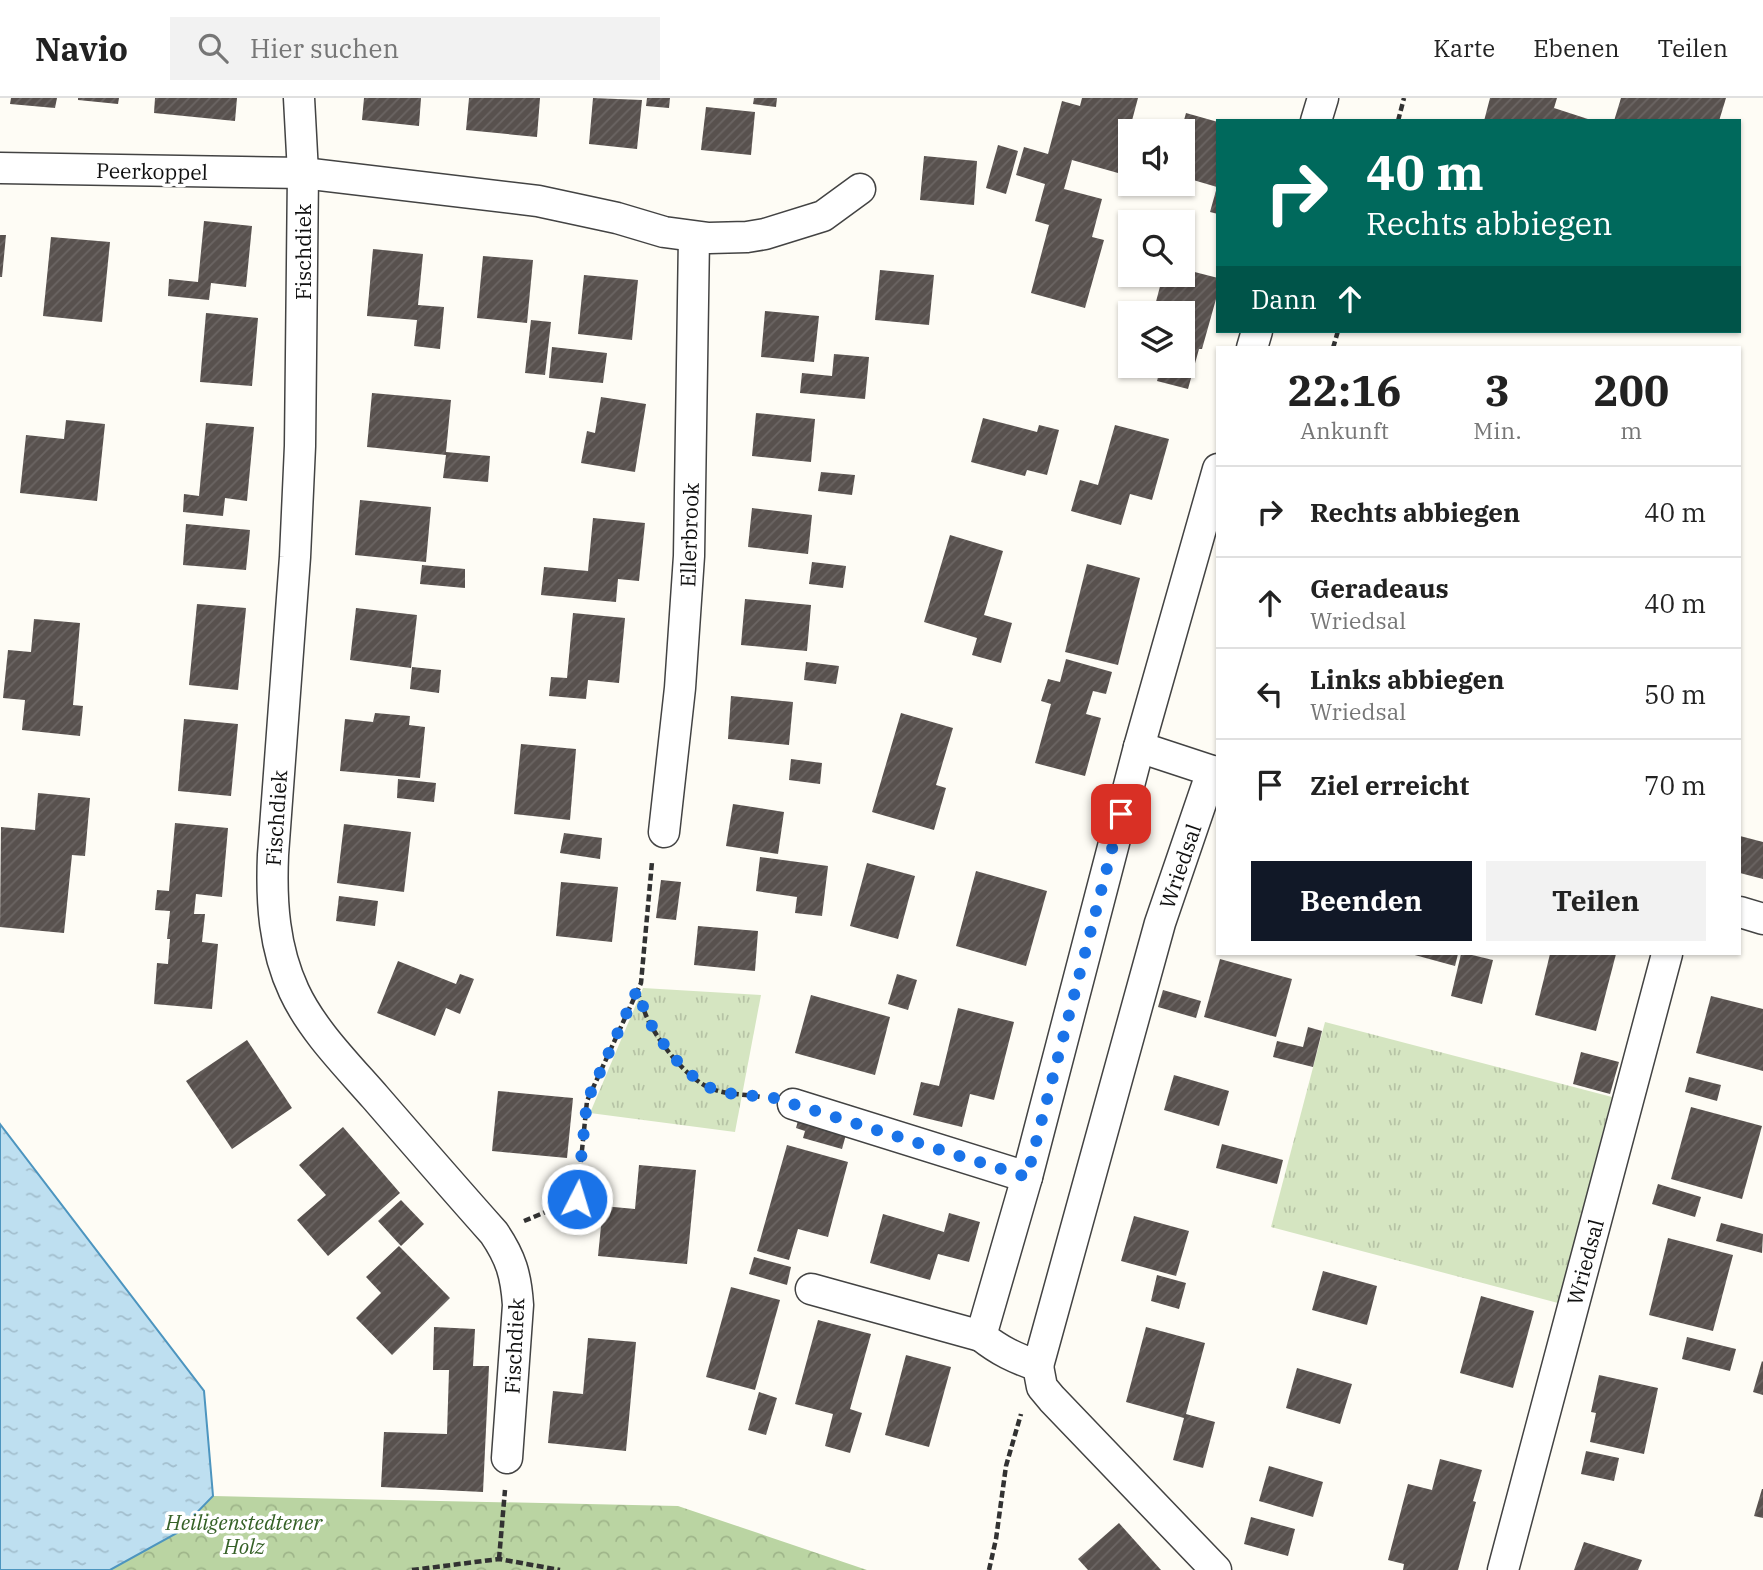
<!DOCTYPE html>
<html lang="de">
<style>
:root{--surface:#fff;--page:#f2f2f2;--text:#222;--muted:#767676;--line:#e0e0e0;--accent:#111827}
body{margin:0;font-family:"IBM Plex Serif",serif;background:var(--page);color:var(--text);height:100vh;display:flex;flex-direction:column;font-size:26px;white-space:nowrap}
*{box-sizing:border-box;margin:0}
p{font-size:23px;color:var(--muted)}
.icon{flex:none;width:38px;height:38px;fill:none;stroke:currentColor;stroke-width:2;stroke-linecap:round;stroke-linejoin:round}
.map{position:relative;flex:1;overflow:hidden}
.panel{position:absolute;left:1216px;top:248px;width:525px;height:609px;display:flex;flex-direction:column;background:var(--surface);border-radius:0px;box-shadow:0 2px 5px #0004}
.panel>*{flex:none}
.top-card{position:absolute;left:1216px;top:21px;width:525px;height:214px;border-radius:0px;box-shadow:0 2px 5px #0004;background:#00695c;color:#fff;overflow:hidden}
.buttons{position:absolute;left:1118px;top:21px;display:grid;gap:14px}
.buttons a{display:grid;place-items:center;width:77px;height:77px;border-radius:0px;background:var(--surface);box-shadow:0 2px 5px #0004;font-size:35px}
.pin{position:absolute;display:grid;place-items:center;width:60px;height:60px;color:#fff;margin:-30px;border-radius:14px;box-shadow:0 4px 10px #0006}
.me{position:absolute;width:77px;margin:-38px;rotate:5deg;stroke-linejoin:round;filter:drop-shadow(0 0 5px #0008)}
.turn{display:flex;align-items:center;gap:24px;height:147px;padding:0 35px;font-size:32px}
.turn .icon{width:91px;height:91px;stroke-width:2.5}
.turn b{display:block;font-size:49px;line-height:60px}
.then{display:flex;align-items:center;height:66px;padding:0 35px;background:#0003;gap:14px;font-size:26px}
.eta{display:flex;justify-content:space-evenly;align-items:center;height:119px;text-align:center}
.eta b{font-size:42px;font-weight:800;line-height:49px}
.primary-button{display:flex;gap:14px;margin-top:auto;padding:14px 35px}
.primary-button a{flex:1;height:80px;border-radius:0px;background:var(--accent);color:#fff;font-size:28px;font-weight:800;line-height:80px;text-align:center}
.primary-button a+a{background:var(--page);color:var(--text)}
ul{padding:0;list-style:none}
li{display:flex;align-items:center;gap:21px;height:91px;padding:0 35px;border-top:2px solid var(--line)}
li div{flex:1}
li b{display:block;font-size:26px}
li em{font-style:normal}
header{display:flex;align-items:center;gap:42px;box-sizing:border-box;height:98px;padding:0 35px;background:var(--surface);border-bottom:2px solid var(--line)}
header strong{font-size:33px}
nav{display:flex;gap:38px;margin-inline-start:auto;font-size:24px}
.search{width:490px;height:63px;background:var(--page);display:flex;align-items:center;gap:18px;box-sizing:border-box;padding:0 24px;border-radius:0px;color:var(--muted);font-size:26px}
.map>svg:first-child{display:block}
.forest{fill:url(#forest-crowns)}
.park{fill:url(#park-tufts)}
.water{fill:url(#water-ripples);stroke:#4d95bf;stroke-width:2}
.building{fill:url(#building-hatch)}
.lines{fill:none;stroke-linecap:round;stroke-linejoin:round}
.minor-casing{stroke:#434343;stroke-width:33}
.path{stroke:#323232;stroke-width:4.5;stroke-dasharray:7 3.5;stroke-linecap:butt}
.minor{stroke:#fff;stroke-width:30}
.route{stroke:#1a73e8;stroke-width:12;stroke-dasharray:0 21.6}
.labels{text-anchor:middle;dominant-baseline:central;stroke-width:7;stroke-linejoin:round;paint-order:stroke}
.street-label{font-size:21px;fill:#101010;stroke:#fff}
.park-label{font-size:21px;font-style:italic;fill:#356127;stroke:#fff}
</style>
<header>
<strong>Navio</strong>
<div class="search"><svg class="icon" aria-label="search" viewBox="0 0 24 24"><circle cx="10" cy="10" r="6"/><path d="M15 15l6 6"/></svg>Hier suchen</div>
<nav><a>Karte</a><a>Ebenen</a><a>Teilen</a></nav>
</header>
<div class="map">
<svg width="1763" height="1472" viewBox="0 0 1763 1472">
<defs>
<pattern id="forest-crowns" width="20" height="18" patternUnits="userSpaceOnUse" patternTransform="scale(1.75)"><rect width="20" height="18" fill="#bad4a2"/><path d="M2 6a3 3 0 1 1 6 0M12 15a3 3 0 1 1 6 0" fill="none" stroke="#9fb58a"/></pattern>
<pattern id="park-tufts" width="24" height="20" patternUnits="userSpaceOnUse" patternTransform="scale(1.75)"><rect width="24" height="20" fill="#d5e5c1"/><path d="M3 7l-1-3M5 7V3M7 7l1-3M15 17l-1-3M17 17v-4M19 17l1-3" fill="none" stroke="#b6c3a5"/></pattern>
<pattern id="water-ripples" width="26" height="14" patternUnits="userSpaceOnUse" patternTransform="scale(1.75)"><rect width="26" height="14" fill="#bedff0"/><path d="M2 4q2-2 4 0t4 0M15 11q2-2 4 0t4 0" fill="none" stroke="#a2becd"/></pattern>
<pattern id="building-hatch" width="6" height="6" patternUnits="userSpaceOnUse" patternTransform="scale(1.75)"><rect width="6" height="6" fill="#58514e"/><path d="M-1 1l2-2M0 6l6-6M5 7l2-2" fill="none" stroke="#6b6563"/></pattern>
</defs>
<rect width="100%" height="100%" fill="#fefcf5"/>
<path class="forest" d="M213 1398 678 1408 867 1472H110L177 1435Z"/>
<g class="park">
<path d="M643 890 761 897 735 1034 590 1015Z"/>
<path d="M1325 924 1612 999 1558 1205 1271 1129Z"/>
</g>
<path class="water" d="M0 1026 204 1293 213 1398 177 1435 110 1472H0Z"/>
<g class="building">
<path d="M11 0H57L55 10 10 6Z"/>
<path d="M78 0H119L118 6 78 2Z"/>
<path d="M155 0H237L235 23 154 15Z"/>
<path d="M364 0H421L419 28 362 22Z"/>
<path d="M469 0H540L537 39 466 32Z"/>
<path d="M593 0 642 2 637 51 589 46Z"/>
<path d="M647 0H670L669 10 646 8Z"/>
<path d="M754 0H777L776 9 753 6Z"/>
<path d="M1082 0H1138L1118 75 1072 62 1064 91 1102 101 1092 139 1104 142 1085 210 1031 195 1049 127 1035 123 1045 86 1016 77 1024 49 1048 56 1062 3 1080 8Z"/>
<path d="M1490 0H1557L1554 10 1594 23H1484Z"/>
<path d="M1621 0H1726L1719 23H1614Z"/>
<path d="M706 9 755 14 751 57 701 52Z"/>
<path d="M1186 15 1218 24V116L1210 114 1217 89 1183 79V33H1181Z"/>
<path d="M998 47 1018 53 1006 96 986 90Z"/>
<path d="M924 58 977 63 974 107 920 102Z"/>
<path d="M204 123 252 128 246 189 211 185 209 202 168 198 169 181 198 184Z"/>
<path d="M0 137H6L2 179H0Z"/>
<path d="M51 139 110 144 102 224 43 218Z"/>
<path d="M373 151 423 156 418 207 444 209 440 251 414 248 417 222 367 218Z"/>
<path d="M483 158 533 162 527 225 477 220Z"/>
<path d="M1183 171 1218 180V194L1202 251H1199L1188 291 1157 283 1161 268H1183V215H1153L1163 177H1183Z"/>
<path d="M880 172 934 177 929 227 875 222Z"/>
<path d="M584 177 638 182 632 242 578 236Z"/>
<path d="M765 213 819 218 814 264 761 259Z"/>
<path d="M206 215 258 220 252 288 200 284Z"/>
<path d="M531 222 551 224 545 277 525 275Z"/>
<path d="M552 249 607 255 603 285 549 280Z"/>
<path d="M834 256 869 259 865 301 800 295 802 275 832 278Z"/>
<path d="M372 295 451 302 446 354 490 358 488 384 443 380 446 357 367 349Z"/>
<path d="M601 299 646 306 635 374 581 365 587 333 595 335Z"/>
<path d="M756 315 815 321 811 364 752 358Z"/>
<path d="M983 320 1037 334 1039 327 1059 332 1047 377 1027 372 1025 378 971 364Z"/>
<path d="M66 322 105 326 97 403 20 395 26 337 64 341Z"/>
<path d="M206 325 254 329 247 403 225 400 223 418 183 414 184 396 199 398Z"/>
<path d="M1115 327 1169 341 1152 402 1130 396 1121 427 1071 413 1080 382 1098 387Z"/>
<path d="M821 374 855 377 852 397 818 393Z"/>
<path d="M360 402 431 409 426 464 355 457Z"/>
<path d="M752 410 812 417 808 456 748 449Z"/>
<path d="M593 420 645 425 639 483 618 481 616 504 541 497 544 469 588 473Z"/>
<path d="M186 426 250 432 246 472 183 467Z"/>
<path d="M950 437 1003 453 984 517 1012 525 1001 565 972 557 977 540 924 524Z"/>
<path d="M812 464 846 468 843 490 809 486Z"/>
<path d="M1087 466 1140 480 1118 567 1065 554Z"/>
<path d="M422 467 465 471V490L420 486Z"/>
<path d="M745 501 811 507 807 553 741 547Z"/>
<path d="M197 506 246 510 238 592 189 587Z"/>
<path d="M356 510 417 517 411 570 350 562Z"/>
<path d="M573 515 625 520 619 585 588 582 586 601 549 598 551 579 567 580Z"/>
<path d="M34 521 80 525 73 607 83 608 80 638 22 632 25 602 3 600 8 552 31 554Z"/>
<path d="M1066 561 1112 574 1106 596 1093 593 1086 616 1101 620 1085 678 1035 665 1051 606 1041 603 1048 581 1060 584Z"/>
<path d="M806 564 839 568 836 586 804 582Z"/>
<path d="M412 569 441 572 439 595 410 591Z"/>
<path d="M731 598 793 604 789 647 728 641Z"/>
<path d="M375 615 410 618 409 627 425 629 420 680 340 673 345 621 373 624Z"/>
<path d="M901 615 953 630 936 687 946 690 934 732 872 714Z"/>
<path d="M184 621 238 626 231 698 178 693Z"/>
<path d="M521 646 576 651 570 722 514 716Z"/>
<path d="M791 661 822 665 820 686 789 682Z"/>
<path d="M398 681 436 685 434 704 397 700Z"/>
<path d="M38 695 90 700 85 758 72 757 64 835 0 829 1 729 35 732Z"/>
<path d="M733 706 784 714 778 756 726 748Z"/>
<path d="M175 725 228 730 222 799 196 796 194 816H205L202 844 218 846 212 911 154 906 157 865 168 866 170 841H167L170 813 155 812 157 792 169 793Z"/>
<path d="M344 726 411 734 404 794 337 785Z"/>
<path d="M564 735 602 740 600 761 560 755Z"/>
<path d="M1740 738 1763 744V781L1740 775Z"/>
<path d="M760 759 828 768 822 818 795 815 797 799 756 793Z"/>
<path d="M867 765 915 778 898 841 850 828Z"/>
<path d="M976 773 1047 793 1026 868 956 848Z"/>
<path d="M661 782 681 784 676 822 656 820Z"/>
<path d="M561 784 618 789 612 844 556 838Z"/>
<path d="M339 798 378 803 375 828 336 823Z"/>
<path d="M698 828 758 833 755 873 694 867Z"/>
<path d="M1411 856H1458L1455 868Z"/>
<path d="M1461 856H1468L1493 862 1482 906 1451 898Z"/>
<path d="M1550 856H1616L1596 933 1535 917Z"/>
<path d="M1220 861 1292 881 1276 939 1204 919Z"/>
<path d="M398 863 456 886 460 876 474 881 460 916 446 910 435 938 377 915Z"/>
<path d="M897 876 917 882 908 912 888 906Z"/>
<path d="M1163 892 1201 903 1196 920 1158 909Z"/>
<path d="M811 897 890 919 875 977 795 955Z"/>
<path d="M1711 898 1763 911V973L1696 955Z"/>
<path d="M958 910 1014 924 994 1002 970 996 962 1029 913 1017 921 984 939 988Z"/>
<path d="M1308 929 1322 933 1313 969 1273 959 1277 943 1303 949Z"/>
<path d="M247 942 292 1010 232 1051 186 983Z"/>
<path d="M1581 954 1619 964 1610 996 1573 986Z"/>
<path d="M1174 977 1229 993 1219 1028 1164 1012Z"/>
<path d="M1689 979 1721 987 1717 1003 1685 994Z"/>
<path d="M498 993 573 1000 567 1060 492 1053Z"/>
<path d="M1691 1009 1762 1028 1742 1101 1671 1081Z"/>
<path d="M799 1019 847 1033 842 1051 803 1040 805 1033 796 1030Z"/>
<path d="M343 1029 400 1095 328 1158 297 1122 326 1097 299 1067Z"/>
<path d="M1222 1046 1283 1062 1277 1086 1216 1070Z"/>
<path d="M787 1047 848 1064 828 1139 798 1131 789 1162 757 1153Z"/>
<path d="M639 1067 696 1072 687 1166 598 1158 603 1108 635 1111Z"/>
<path d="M1658 1086 1701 1099 1695 1119 1652 1106Z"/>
<path d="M401 1102 424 1126 401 1148 378 1123Z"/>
<path d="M949 1115 980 1124 969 1164 938 1156 930 1182 870 1165 883 1116 944 1134Z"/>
<path d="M1134 1118 1189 1133 1176 1178 1121 1163Z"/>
<path d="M1721 1125 1763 1136 1762 1155 1716 1143Z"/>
<path d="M1668 1140 1733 1157 1713 1233 1649 1217Z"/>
<path d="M399 1148 450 1200 392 1257 356 1220 381 1195 366 1179Z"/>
<path d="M754 1159 791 1169 787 1187 749 1176Z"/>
<path d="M1323 1173 1377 1188 1367 1227 1312 1212Z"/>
<path d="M1157 1177 1186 1185 1179 1211 1151 1203Z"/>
<path d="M731 1189 780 1202 755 1292 706 1279Z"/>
<path d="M1481 1198 1534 1213 1513 1290 1460 1275Z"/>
<path d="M818 1222 871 1236 850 1311 862 1315 850 1355 825 1348 833 1316 795 1306Z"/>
<path d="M434 1229 475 1231 473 1268H489L483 1394 381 1389 384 1334 447 1336 449 1272H433Z"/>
<path d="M1146 1229 1205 1245 1186 1316 1215 1324 1203 1370 1173 1362 1184 1320 1126 1304Z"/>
<path d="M1687 1239 1736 1251 1730 1273 1682 1261Z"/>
<path d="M588 1240 636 1244 626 1353 548 1345 553 1293 583 1296Z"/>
<path d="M906 1257 951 1269 929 1349 885 1337Z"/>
<path d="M1762 1263 1763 1264V1297L1753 1294Z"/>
<path d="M1297 1270 1352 1286 1340 1326 1286 1310Z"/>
<path d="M1599 1277 1658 1290 1644 1356 1590 1344 1596 1315 1591 1314Z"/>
<path d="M759 1294 777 1300 766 1337 748 1332Z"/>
<path d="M1586 1353 1619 1360 1614 1383 1581 1376Z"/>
<path d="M1440 1361 1482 1372 1473 1403 1476 1404 1458 1472H1403L1404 1466 1388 1462 1408 1386 1432 1392Z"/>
<path d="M1269 1368 1323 1384 1313 1419 1259 1403Z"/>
<path d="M1762 1391H1763V1420L1754 1418Z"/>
<path d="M1251 1419 1295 1431 1288 1458 1244 1446Z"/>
<path d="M1119 1425 1161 1472H1088L1078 1461Z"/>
<path d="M1584 1444 1642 1462 1638 1472H1574Z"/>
</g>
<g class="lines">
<defs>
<g id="minor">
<path d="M299 0 303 75 300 348 295 459 273 757C271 804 274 850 294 893 312 932 347 967 375 999 414 1044 454 1090 494 1135 511 1160 516 1177 518 1207L507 1360"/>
<path d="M1316 23 1323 0"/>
<path d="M0 70 303 75 538 103 617 120 664 134 709 140 747 139 765 136 823 118 860 91"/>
<path d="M1252 250 1257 233"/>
<path d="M1139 649 1218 675"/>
<path d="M664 734 680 590 689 458 694 139"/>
<path d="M1740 814 1763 821"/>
<path d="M793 1006 1027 1079"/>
<path d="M811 1191 981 1238"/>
<path d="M1038 1268 1160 825 1212 673"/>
<path d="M1216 1472 1052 1301 1042 1289 1038 1268C1015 1260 1000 1253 981 1238L1027 1079 1139 649 1218 371"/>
<path d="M1503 1472 1667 856"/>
</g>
</defs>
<use href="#minor" class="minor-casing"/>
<g class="path">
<path d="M1398 23 1404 0"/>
<path d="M1333 250 1338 233"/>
<path d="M637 893C641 903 644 914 649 924 662 948 687 981 712 991 728 997 745 996 761 999"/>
<path d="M524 1123 577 1101 587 1003 641 885 652 764"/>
<path d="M499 1461 505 1392"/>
<path d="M412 1472 499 1461 560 1472"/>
<path d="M989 1472 996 1441 1006 1368 1021 1316"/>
</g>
<use href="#minor" class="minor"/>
</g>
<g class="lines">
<path class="route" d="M577 1101 587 1003 637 892 648 922 671 957 699 984 713 991 726 995 774 1000 1027 1079 1121 716"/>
</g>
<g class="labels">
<g class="street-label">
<text transform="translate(152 73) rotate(1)">Peerkoppel</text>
<text transform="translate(303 154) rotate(-90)">Fischdiek</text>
<text transform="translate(689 437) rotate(-88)">Ellerbrook</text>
<text transform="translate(276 720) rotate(-86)">Fischdiek</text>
<text transform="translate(1180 768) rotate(-71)">Wriedsal</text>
<text transform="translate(1585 1164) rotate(-75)">Wriedsal</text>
<text transform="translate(514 1248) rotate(-87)">Fischdiek</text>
</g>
<g class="park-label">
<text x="244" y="1424">Heiligenstedtener<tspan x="244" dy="24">Holz</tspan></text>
</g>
</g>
</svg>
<div class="buttons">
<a><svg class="icon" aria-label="sound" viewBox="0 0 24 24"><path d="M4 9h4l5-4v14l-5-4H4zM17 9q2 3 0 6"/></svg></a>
<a><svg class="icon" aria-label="search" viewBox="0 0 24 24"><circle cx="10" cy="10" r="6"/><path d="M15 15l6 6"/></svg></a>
<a><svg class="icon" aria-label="layers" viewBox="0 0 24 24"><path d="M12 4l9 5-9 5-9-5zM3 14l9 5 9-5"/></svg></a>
</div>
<div class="pin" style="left:1121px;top:716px;background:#d93025"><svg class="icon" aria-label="arrive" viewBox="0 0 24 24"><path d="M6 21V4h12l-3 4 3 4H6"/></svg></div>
<svg class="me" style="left:577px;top:1101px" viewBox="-20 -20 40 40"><circle r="17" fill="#1a73e8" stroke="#fff" stroke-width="3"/><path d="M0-11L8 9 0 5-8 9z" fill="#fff"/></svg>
<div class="top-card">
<div class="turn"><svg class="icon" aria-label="right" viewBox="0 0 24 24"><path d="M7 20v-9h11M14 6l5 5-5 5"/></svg><div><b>40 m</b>Rechts abbiegen</div></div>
<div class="then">Dann<svg class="icon" aria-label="ahead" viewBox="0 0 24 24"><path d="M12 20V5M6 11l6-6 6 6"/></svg></div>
</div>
<section class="panel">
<div class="eta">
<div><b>22:16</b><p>Ankunft</p></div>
<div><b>3</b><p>Min.</p></div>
<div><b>200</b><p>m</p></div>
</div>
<ul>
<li><svg class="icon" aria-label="right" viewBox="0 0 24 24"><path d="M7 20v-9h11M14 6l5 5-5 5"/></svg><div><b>Rechts abbiegen</b></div><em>40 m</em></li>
<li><svg class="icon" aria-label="ahead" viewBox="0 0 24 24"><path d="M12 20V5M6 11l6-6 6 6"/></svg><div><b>Geradeaus</b><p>Wriedsal</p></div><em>40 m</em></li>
<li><svg class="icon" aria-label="left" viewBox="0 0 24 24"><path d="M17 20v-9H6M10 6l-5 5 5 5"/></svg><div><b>Links abbiegen</b><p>Wriedsal</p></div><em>50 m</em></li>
<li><svg class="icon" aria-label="arrive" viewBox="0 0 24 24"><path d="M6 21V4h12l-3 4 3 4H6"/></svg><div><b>Ziel erreicht</b></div><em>70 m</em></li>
</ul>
<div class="primary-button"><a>Beenden</a><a>Teilen</a></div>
</section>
</div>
